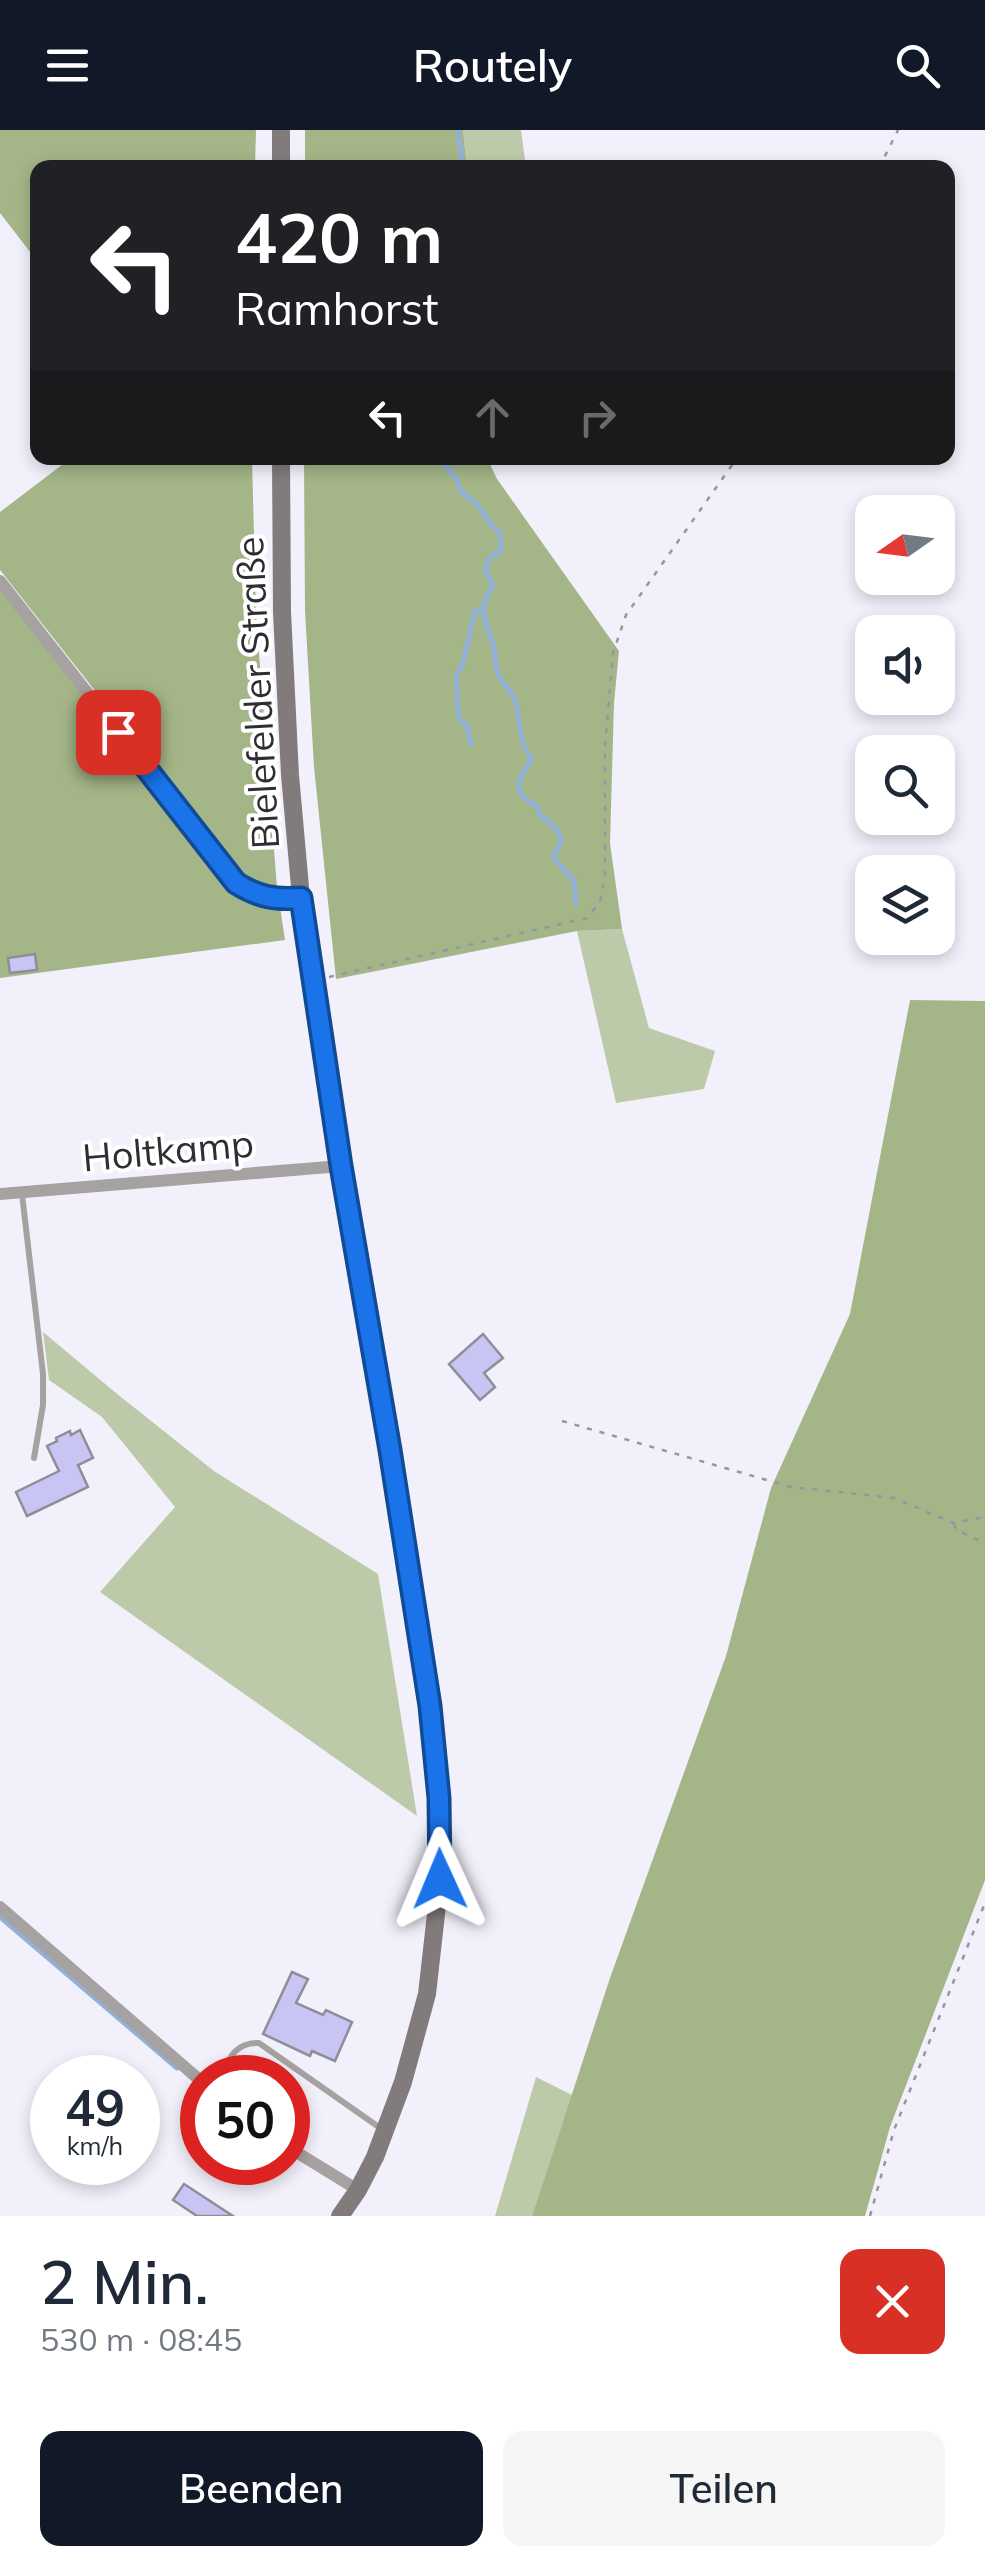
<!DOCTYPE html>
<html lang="de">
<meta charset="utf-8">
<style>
:root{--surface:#fff;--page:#f6f6f7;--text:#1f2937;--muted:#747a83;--accent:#111827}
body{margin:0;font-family:Mulish,sans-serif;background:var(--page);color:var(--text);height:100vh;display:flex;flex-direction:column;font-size:38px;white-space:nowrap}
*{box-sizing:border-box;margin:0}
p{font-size:32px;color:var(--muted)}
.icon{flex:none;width:55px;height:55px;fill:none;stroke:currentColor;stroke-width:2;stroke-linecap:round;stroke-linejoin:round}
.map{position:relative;height:2086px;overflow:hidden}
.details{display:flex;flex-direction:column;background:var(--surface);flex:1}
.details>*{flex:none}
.guide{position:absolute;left:30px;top:30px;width:925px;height:305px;border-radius:20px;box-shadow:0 5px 15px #0003;background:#202124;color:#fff;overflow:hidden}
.needle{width:65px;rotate:256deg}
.buttons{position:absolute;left:855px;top:365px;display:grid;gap:20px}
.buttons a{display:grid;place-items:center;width:100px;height:100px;border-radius:20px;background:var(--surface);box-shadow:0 5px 15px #0003;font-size:50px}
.speed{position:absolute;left:30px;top:1925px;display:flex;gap:20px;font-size:50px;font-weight:700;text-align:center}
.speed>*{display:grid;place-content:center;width:130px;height:130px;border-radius:50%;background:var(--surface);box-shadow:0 5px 15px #0003;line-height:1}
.speed small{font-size:25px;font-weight:400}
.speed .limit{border:15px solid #d22;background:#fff;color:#111}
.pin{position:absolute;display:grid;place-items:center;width:85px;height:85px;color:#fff;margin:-42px;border-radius:20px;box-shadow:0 5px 15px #0006}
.me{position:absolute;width:110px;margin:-55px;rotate:359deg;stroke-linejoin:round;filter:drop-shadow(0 0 8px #0008)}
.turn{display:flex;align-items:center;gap:35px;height:210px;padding:0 40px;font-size:45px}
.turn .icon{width:130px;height:130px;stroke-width:2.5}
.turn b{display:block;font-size:70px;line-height:85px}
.lanes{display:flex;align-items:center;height:95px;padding:0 40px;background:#0003;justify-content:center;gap:50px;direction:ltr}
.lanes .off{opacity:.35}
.round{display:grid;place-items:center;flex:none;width:105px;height:105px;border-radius:20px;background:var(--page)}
.head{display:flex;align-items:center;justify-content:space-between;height:170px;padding:0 40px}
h1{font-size:60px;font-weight:600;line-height:75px}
.action{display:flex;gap:20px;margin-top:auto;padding:20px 40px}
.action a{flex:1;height:115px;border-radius:20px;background:var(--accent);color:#fff;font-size:40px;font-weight:600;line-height:115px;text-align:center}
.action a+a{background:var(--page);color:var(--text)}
header{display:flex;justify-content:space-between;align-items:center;height:130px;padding:0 40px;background:var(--accent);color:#fff;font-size:45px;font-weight:600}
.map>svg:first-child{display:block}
.green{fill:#bdcaa9}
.forest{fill:#a4b588}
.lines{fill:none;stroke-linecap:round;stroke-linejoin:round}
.stream{stroke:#92b1d8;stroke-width:5}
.building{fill:#c8c5f4;stroke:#8f8e97;stroke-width:2.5}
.path{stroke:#96969d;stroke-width:2.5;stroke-dasharray:5 8;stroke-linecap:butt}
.service{stroke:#a7a2a2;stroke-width:6}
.minor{stroke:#a7a2a2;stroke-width:12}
.secondary{stroke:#827b7c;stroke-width:18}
.route-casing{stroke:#114b97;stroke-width:25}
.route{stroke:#1a73e8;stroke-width:18}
.labels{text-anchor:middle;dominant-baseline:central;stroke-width:8;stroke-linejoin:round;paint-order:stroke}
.street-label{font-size:38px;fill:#2e2e32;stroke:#fff}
</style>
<header><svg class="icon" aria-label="menu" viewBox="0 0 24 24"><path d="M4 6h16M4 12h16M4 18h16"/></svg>Routely<svg class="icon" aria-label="search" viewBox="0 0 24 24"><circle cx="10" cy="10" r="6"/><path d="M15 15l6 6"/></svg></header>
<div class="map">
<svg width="985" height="2086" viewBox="0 0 985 2086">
<rect width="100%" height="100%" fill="#f2f1fb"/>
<g class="green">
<path d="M463 0H521L526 37H467Z"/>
<path d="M622 799 649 898 715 921 704 959 616 973 577 801Z"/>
<path d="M43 1202 116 1263 214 1341 378 1444 417 1686 100 1462 175 1377 102 1287 49 1250Z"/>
<path d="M536 1947 572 1965 532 2086H495Z"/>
</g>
<g class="forest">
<path d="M0 0H256L255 37 38 38 37 131 0 83Z"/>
<path d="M305 0H463L467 37H305Z"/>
<path d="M71 328H252L256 484 277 758 256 757 243 749 0 440V382Z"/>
<path d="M304 328H487L497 349 619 521 614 573 610 713 622 799 577 801 336 849 314 637 305 481Z"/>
<path d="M0 459 234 757 256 772 280 777 285 810 0 848Z"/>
<path d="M910 870 985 871V1750L890 1997 865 2086H532L610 1848 726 1526 771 1358 850 1184Z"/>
</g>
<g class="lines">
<g class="stream">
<path d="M458 0 463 38"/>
<path d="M440 328 457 350 461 362 477 374 492 396 501 404 500 423 492 425 485 439 493 456C477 475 485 494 493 513 496 523 494 535 498 544 502 554 511 560 515 570 521 589 518 614 532 629L522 644 518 659 524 668 538 677 539 685C548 691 564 701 560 714 558 718 555 722 553 727L574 751 576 774"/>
<path d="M471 614 467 596 459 589 456 547 463 533 475 481 482 479"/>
<path d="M0 1787 177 1938"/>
</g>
</g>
<g class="building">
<path d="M35 824 37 840 10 843 8 828Z"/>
<path d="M483 1204 503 1228 484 1243 495 1257 480 1270 449 1234Z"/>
<path d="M80 1300 93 1328 78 1335 88 1357 27 1386 16 1362 59 1341 47 1316 57 1311 56 1308 70 1301 71 1305Z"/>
<path d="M292 1842 308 1849 296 1873 323 1885 326 1880 352 1892 335 1931 312 1921 310 1926 263 1904Z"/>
<path d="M184 2054 233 2086H197L173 2070Z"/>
</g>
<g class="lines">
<g class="path">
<path d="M879 38 898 0"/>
<path d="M329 847 587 788 600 772 605 746V616L613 523 626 485 737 328"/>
<path d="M562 1291 791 1357 894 1368 953 1393 985 1387"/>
<path d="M954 1394 956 1400 985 1413"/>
<path d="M870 2086 894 2000 985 1773"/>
</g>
<g class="service">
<path d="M22 1064 43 1244V1275L34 1328"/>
<path d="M219 1948C229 1929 235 1912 259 1913L383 2000"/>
</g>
<g class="minor">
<path d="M0 451 236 753C258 767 275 770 301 768"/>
<path d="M0 1064 341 1036"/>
<path d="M0 1777 202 1952"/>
<path d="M288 2017 358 2060"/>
</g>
<g class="secondary">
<path d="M281 38V0"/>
<path d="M281 328 282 482 290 645 301 768 341 1036 390 1320 430 1576 439 1668 440 1749 427 1864 403 1952 375 2027 358 2060 340 2086"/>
</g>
</g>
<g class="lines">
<defs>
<path id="route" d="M118 602 236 753C258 767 275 770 301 768L341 1036 390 1320 430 1576 439 1668 440 1749"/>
</defs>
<use href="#route" class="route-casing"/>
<use href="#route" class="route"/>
</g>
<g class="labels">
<g class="street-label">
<text transform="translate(257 563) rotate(-93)">Bielefelder Straße</text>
<text transform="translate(168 1020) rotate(-5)">Holtkamp</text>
</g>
</g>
</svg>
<div class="buttons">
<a><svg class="needle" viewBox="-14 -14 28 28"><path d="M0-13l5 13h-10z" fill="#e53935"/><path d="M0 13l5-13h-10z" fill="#747a83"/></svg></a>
<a><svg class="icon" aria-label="sound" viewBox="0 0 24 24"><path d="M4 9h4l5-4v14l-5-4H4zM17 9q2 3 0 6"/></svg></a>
<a><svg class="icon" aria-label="search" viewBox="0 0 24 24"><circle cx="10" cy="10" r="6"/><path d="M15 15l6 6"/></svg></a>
<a><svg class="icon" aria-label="layers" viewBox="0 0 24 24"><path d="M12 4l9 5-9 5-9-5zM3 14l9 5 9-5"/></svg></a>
</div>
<div class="speed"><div>49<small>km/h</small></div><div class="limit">50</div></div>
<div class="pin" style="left:118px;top:602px;background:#d93025"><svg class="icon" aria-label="arrive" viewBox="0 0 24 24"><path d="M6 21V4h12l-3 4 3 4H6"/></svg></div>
<svg class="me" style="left:440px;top:1749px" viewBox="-20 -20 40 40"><path d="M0-17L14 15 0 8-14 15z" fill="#1a73e8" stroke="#fff" stroke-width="4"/></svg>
<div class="guide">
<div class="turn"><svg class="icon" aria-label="left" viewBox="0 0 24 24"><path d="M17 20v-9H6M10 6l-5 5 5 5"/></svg><div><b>420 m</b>Ramhorst</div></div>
<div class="lanes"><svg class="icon" aria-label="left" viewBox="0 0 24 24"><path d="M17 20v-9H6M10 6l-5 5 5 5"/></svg><svg class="icon off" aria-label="ahead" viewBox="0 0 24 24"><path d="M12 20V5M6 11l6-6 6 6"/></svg><svg class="icon off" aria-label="right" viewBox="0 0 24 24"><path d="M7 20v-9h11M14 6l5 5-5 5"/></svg></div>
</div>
</div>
<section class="details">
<div class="head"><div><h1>2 Min.</h1><p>530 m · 08:45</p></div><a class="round" style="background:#d93025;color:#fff"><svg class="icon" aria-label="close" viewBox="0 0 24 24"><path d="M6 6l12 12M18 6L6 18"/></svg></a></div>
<div class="action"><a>Beenden</a><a>Teilen</a></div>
</section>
